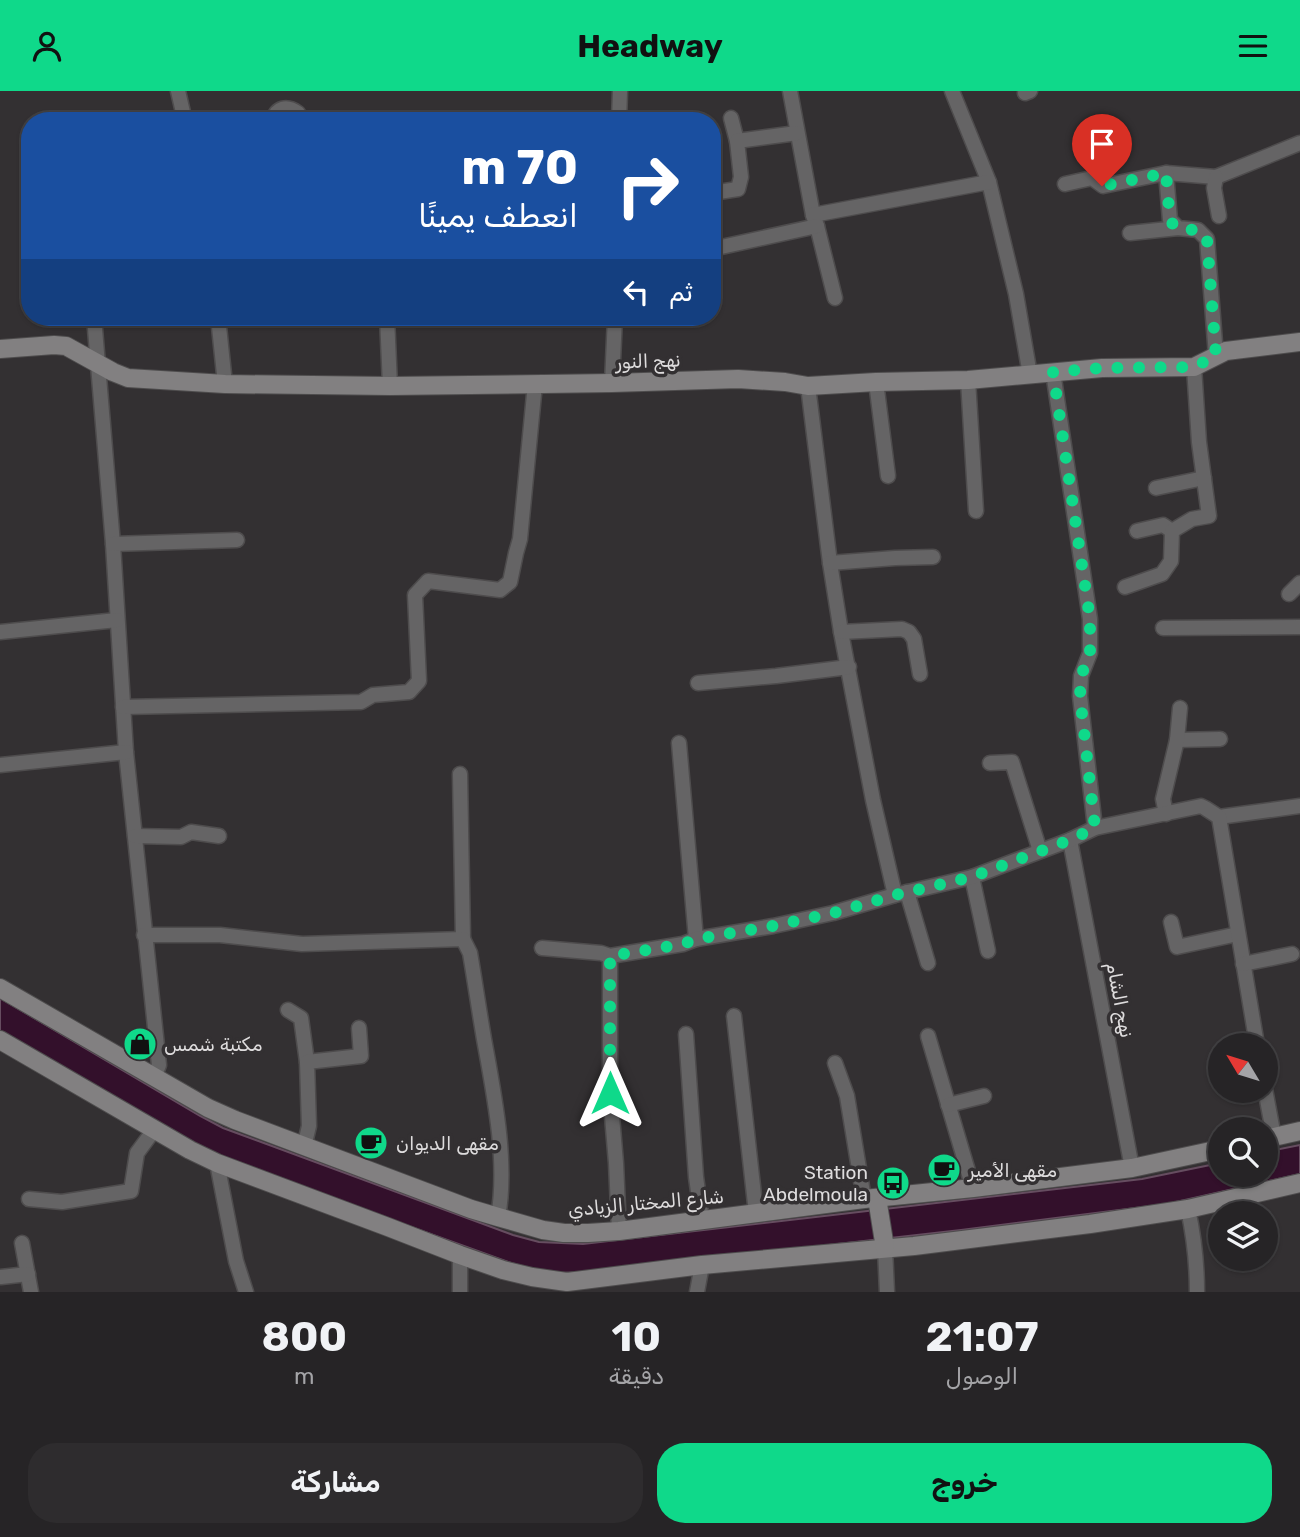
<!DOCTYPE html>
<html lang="ar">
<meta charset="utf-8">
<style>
:root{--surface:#262426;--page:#2e2c2e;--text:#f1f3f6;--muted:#a4a4a7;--line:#424143;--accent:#0fd98a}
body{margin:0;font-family:Rubik,"Noto Sans Arabic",sans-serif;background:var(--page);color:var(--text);direction:rtl;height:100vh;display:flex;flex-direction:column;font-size:26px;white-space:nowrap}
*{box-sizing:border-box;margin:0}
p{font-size:23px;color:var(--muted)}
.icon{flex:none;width:38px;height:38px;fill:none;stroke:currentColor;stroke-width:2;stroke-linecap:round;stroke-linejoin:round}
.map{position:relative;height:1201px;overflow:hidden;direction:ltr}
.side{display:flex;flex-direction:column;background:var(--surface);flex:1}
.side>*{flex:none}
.guide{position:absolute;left:21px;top:21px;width:700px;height:214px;border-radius:28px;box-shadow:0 2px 5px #0004,0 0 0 2px var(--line);direction:rtl;background:#1a4fa0;color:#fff;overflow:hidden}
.needle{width:46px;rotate:308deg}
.buttons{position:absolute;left:1208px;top:942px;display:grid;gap:14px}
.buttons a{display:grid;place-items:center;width:70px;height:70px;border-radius:50%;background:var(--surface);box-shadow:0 2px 5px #0004,0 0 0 2px var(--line);font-size:35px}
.pin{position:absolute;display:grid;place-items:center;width:60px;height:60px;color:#fff;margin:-72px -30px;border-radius:50% 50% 50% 0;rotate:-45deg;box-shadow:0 0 7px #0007}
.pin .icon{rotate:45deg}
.me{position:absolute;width:77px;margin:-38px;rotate:0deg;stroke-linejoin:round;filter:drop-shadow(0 0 5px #0008)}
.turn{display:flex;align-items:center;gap:24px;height:147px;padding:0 28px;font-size:32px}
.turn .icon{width:91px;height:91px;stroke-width:2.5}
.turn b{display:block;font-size:49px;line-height:60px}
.then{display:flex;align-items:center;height:66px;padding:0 28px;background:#0003;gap:14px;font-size:26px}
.eta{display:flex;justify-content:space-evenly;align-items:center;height:119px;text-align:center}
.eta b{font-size:42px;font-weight:700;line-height:49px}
.action{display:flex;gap:14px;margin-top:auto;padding:14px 28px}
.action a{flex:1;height:80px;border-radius:28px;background:var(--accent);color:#111;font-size:28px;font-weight:700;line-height:80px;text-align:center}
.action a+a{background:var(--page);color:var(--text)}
header{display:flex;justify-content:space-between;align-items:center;height:91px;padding:0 28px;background:var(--accent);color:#111;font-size:32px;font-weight:700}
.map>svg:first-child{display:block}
.water{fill:#33102b;stroke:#664d60;stroke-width:2}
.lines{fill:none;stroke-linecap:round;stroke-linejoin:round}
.street-casing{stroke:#4e4c4d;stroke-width:17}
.secondary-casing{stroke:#4e4c4d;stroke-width:20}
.street{stroke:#656465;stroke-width:14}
.secondary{stroke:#828081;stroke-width:18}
.route{stroke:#0fd98a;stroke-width:12;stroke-dasharray:0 21.6}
.labels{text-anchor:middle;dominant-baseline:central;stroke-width:7;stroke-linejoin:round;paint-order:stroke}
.street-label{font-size:19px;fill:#dedcdd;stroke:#333032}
.poi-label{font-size:19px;fill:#dedcdd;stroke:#333032;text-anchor:start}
</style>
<header><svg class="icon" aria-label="menu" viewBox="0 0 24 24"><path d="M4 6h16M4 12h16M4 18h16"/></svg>Headway<svg class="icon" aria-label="person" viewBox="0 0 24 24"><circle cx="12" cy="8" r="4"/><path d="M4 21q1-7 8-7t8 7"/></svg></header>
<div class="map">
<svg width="1300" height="1201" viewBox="0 0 1300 1201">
<rect width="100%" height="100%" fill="#333032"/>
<path class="water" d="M0 907 200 1025 223 1037 513 1144 539 1151 583 1153 1142 1088 1220 1072V1083H1265V1061L1300 1054V1083L1167 1113 961 1139 588 1181 561 1182 533 1178 511 1172 232 1071 193 1053 0 940Z"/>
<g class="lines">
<defs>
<g id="street">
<path d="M178 0 185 30"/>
<path d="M790 0 813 124 817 135 835 207"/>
<path d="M952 0 989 91 1016 203 1030 284"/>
<path d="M1025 2 1030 0"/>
<path d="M731 27 737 50"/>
<path d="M273 30C276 16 287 14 298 22L301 30"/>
<path d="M619 30 620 0"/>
<path d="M1166 82 1216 86 1300 52"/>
<path d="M1216 86 1214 97 1219 125"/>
<path d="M1065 93 1092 87 1103 95 1166 82 1170 129 1178 137 1198 139 1207 148 1216 265"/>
<path d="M712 102 738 98 741 86 737 50 797 42"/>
<path d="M813 124 989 91"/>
<path d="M1130 142 1178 137"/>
<path d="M712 158 817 135"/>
<path d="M94 226 113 453 126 661 159 974 154 986"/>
<path d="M218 226 225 293"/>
<path d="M387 226 390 295"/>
<path d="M1053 281 1090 528V562L1081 585 1080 605 1095 737"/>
<path d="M968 289 976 420"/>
<path d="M876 291 888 385"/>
<path d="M612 292 615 226"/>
<path d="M808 295 830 472 841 541 873 709 895 804"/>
<path d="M1156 397 1204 387"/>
<path d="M1137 440 1163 434 1172 440"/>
<path d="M113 453 237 449"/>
<path d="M830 472 895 467 933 466"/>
<path d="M1125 496 1162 483 1171 470 1172 440 1192 428 1209 425 1199 351 1194 276"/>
<path d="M1289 503 1300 492"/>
<path d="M1163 537 1300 536"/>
<path d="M0 541 117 529"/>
<path d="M841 541 902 538 909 541 914 548 920 583"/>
<path d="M698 592 776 585 849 576"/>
<path d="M123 616 361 611 373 604 409 601 419 590 415 504 428 490 500 499 510 491 516 462 520 448 535 293"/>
<path d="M1177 649 1220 648"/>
<path d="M679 652 696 848"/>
<path d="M990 672 1012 671 1040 760"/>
<path d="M0 674 126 661"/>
<path d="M460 683 463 848"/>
<path d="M1166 723 1163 708 1177 649 1180 617"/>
<path d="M1219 726 1300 715"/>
<path d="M135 745 181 746 191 741 219 745"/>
<path d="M1070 749 1132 1077"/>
<path d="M972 786 988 860"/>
<path d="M907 801 928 872"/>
<path d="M1171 831 1177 856 1238 843"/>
<path d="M144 844H220L302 853 463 848 470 862C475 891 479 919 484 948 494 1003 508 1071 498 1126"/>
<path d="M542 857 601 862 610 865 683 853 696 848 773 835 833 822 895 804 972 786 1070 749 1095 737 1201 715 1205 717 1219 726 1257 954"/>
<path d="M610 865V1002L616 1072 619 1140"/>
<path d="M1243 873 1292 863"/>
<path d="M288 919 301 927 307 971"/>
<path d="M734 925 756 1122"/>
<path d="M686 943 696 1086 702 1129"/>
<path d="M928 945 973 1097"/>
<path d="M835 972 847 1005 864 1108"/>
<path d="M1265 998 1274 1046"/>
<path d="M948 1014 984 1005"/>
<path d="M304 1056 309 1035 307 971 361 965 359 937"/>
<path d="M217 1072 236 1170 246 1201"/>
<path d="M29 1108 62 1111 131 1100 137 1062 154 1039"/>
<path d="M1188 1118C1194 1146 1197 1173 1197 1201"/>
<path d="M22 1152 31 1201"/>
<path d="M885 1157 887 1201"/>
<path d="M1 1186 28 1183"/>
<path d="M460 1201V1164"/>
<path d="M697 1201 702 1174"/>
</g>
<g id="secondary">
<path d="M0 258 54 254 66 255 113 281 128 287 225 293 390 295 612 292 738 288 785 291 808 295 876 291 968 289 1102 277 1194 276 1226 260 1300 251"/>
<path d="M0 897 208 1017 235 1029 471 1118 498 1126 543 1139 564 1142H588L619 1140 864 1108 973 1097 1132 1077 1220 1058"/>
<path d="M0 949 190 1059 217 1072 388 1136 460 1164 503 1179 532 1186 567 1191 702 1174 914 1155 1090 1133 1188 1118 1300 1092"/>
<path d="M1265 1048 1300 1040"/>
<path d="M877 1107 885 1157"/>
</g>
</defs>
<use href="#street" class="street-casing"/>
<use href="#secondary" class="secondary-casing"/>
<use href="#street" class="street"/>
<use href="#secondary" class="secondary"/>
</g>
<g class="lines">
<path class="route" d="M610 1002V865L683 853 696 848 773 835 833 822 895 804 972 786 1070 749 1095 737 1080 605 1081 585 1090 562V528L1053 281 1102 277 1194 276 1216 265 1207 148 1198 139 1178 138 1170 130 1166 82 1102 95"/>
</g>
<defs>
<symbol id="shop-disc" viewBox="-11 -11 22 22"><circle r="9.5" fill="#0fd98a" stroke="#333032"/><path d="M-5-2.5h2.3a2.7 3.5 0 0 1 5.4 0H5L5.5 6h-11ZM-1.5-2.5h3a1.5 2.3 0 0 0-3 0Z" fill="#111"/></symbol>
<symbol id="cafe-disc" viewBox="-11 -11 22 22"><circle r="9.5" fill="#0fd98a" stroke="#333032"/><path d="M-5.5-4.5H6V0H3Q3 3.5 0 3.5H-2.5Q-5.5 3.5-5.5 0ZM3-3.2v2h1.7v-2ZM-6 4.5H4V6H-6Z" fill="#111"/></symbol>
<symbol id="bus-disc" viewBox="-11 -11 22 22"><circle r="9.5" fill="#0fd98a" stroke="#333032"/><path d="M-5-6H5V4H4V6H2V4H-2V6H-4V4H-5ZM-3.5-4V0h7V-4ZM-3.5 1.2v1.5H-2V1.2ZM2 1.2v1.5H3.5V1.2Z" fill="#111"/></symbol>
</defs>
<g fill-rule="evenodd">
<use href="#shop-disc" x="121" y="934" width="38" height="38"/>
<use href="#cafe-disc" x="352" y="1033" width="38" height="38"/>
<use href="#cafe-disc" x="925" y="1060" width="38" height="38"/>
<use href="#bus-disc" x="874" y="1073" width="38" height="38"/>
</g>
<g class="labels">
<g class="street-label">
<text transform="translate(648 270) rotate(-2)">نهج النور</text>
<text transform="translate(1120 909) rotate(79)">نهج الشام</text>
<text transform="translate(646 1112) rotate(-5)">شارع المختار الزيادي</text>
</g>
<g class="poi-label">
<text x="164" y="953">مكتبة شمس</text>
<text x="396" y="1052">مقهى الديوان</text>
<text x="968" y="1079">مقهى الأمير</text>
<text x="868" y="1081" text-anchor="end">Station<tspan x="868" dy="22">Abdelmoula</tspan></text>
</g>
</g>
</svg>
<div class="buttons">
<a><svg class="needle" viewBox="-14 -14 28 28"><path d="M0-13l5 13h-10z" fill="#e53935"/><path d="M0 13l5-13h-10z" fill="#a4a4a7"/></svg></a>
<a><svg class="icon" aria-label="search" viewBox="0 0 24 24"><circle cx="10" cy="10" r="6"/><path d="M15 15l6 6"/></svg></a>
<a><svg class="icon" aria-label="layers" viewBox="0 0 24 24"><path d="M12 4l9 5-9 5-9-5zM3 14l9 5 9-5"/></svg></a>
</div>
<div class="pin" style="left:1102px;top:95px;background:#d93025"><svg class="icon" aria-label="arrive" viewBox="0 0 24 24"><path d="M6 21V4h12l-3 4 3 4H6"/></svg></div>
<svg class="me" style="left:610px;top:1002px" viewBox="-20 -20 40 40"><path d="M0-17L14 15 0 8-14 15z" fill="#0fd98a" stroke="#fff" stroke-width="4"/></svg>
<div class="guide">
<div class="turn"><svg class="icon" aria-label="right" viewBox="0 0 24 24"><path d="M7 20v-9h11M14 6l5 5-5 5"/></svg><div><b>70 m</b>انعطف يمينًا</div></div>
<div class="then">ثم<svg class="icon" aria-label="left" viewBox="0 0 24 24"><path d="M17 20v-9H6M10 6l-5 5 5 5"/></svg></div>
</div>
</div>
<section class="side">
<div class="eta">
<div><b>21:07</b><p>الوصول</p></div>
<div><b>10</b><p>دقيقة</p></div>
<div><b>800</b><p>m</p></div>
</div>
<div class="action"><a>خروج</a><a>مشاركة</a></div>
</section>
